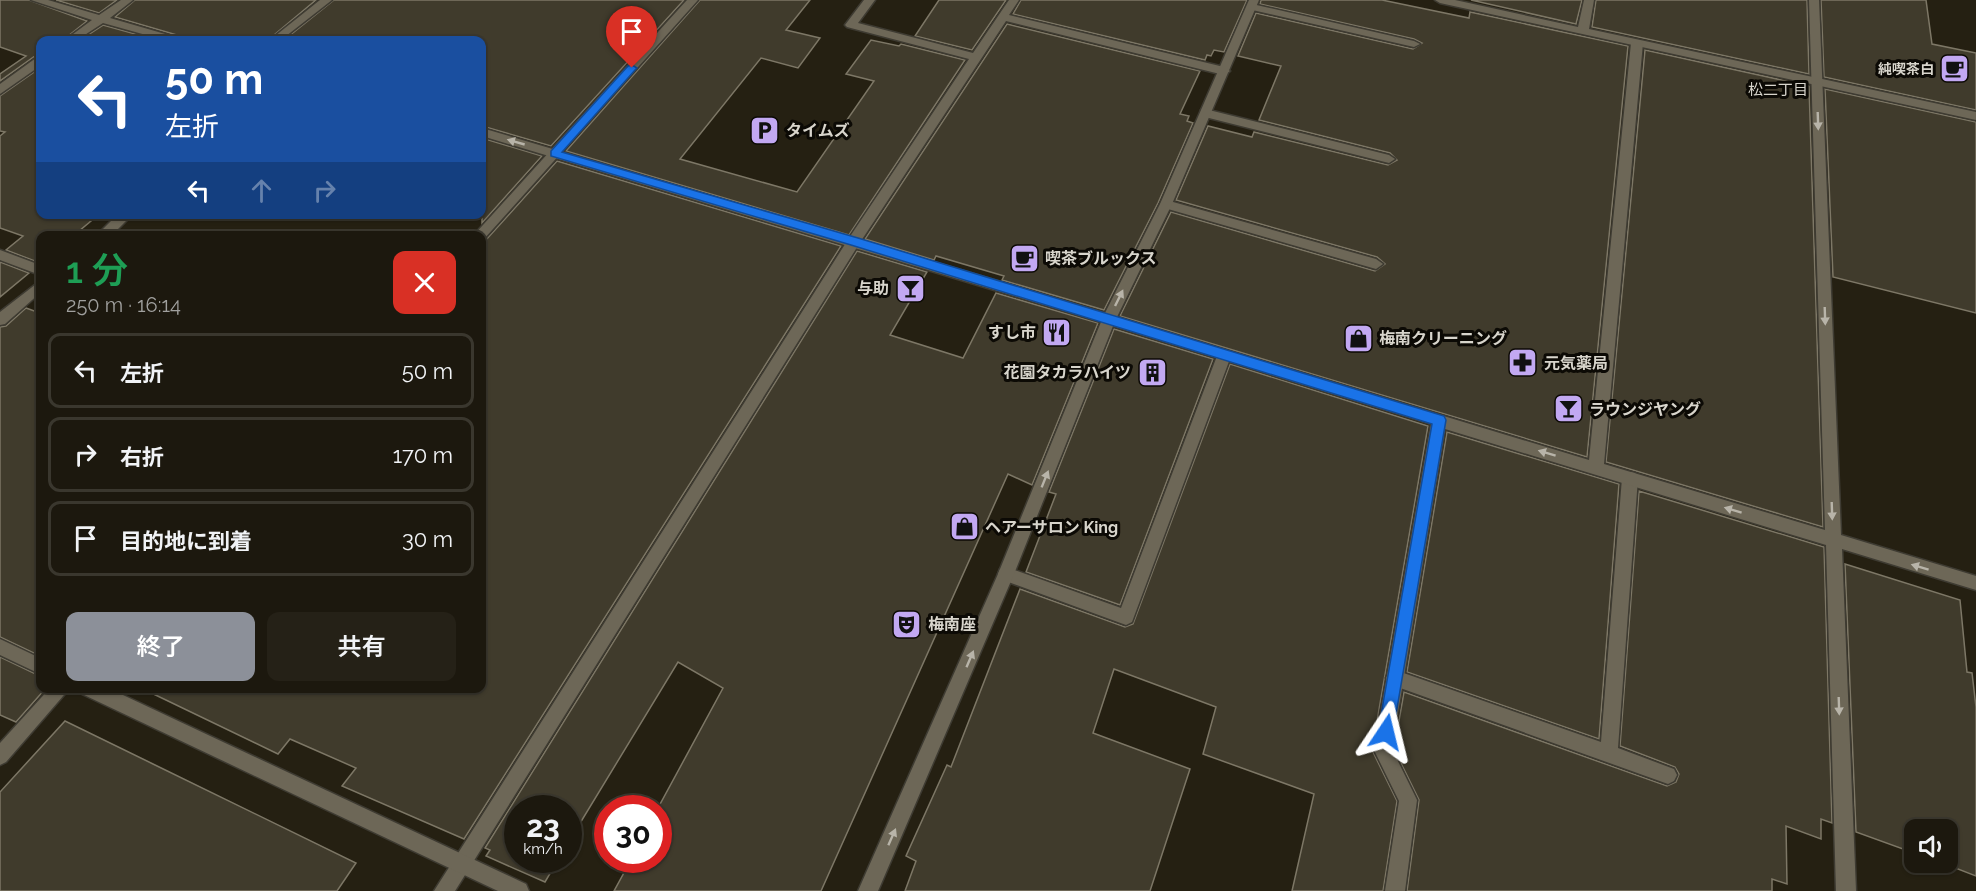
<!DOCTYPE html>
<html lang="ja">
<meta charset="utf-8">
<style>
:root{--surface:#1c180e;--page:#252117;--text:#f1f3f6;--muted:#a0a09e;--line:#3a372e;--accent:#8c9099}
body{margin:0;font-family:Raleway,"Noto Sans JP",sans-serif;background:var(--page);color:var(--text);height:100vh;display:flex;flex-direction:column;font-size:22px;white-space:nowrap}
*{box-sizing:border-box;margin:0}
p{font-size:20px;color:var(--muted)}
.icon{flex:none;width:33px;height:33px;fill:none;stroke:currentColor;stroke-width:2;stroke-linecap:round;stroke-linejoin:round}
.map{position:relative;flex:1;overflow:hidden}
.details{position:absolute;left:36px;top:231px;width:450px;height:462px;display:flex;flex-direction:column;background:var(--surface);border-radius:12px;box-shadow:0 2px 4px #0004,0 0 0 2px var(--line)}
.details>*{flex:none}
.banner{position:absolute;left:36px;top:36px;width:450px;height:183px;border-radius:12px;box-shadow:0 2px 4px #0004,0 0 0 2px var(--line);background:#1a4fa0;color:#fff;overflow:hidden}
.buttons{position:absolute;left:1904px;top:819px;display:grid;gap:12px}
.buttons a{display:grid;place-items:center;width:54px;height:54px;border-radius:12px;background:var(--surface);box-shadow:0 2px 4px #0004,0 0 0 2px var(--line);font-size:30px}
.speed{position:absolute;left:504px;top:795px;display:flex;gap:12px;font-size:30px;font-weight:700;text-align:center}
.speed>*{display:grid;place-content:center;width:78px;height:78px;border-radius:50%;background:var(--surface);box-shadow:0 2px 4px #0004,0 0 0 2px var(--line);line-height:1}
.speed small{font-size:15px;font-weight:400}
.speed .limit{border:9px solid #d22;background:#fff;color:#111}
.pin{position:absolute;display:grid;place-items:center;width:51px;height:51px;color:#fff;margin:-62px -26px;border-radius:50% 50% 50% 0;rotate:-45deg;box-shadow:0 0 6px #0007}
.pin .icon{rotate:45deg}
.me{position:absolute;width:66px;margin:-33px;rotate:10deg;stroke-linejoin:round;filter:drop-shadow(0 0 4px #0008)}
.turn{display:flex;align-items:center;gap:21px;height:126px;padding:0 30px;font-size:27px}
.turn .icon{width:78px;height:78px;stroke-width:2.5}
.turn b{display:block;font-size:42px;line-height:51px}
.lanes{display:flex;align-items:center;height:57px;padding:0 30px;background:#0003;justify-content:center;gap:30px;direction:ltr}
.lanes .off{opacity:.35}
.round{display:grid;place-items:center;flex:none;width:63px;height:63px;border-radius:12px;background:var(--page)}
.headline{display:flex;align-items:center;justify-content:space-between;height:102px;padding:0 30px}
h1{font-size:36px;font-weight:600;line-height:45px;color:#1e9e55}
.cta{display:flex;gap:12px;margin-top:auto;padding:12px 30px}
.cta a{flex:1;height:69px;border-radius:12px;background:var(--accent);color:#fff;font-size:24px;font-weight:600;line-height:69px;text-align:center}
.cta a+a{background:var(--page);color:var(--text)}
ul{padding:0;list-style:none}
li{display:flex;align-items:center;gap:18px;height:75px;margin:0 12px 9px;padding:0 18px;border:3px solid var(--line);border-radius:12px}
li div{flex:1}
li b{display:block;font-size:22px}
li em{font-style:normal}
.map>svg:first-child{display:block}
.building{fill:#403b2c;stroke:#7d7766;stroke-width:1.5}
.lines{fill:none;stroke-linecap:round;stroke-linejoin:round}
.lane-casing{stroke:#3e3b32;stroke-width:3}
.street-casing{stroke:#3e3b32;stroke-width:3}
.lane{fill:#6d6757;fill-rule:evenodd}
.street{fill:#6d6757;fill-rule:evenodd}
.oneway{fill:#b8b4a9}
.route{fill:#1a73e8;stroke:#114b97;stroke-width:1.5}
.labels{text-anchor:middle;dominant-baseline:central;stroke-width:6;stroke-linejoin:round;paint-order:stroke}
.far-poi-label{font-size:14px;font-weight:bold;fill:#d8d5cc;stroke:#0c0a05;text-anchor:end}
.far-neighbourhood-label{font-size:15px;fill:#d8d5cc;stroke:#0c0a05}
.poi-label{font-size:16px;font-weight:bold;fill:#d8d5cc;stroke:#0c0a05;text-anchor:start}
</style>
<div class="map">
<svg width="1976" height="891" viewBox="0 0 1976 891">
<rect width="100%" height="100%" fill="#252012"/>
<g class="building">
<path d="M0 0H29L87 21 63 40H40V56H35L0 81V74L26 56 0 47Z"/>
<path d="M56 0H117L99 13Z"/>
<path d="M135 0H316L268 40H183L180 36 115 17Z"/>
<path d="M334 0H684L551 146 482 126V40H284Z"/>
<path d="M700 0H810L786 30 820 38 798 68 761 58 680 159 797 192 874 81 846 74 871 40 899 46 901 44 965 60 849 235 566 151Z"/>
<path d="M939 0H1006L972 50 915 36Z"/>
<path d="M1021 0H1247L1224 52 1214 50 1211 56 1207 55 1205 60 1013 14Z"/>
<path d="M1261 0H1382L1469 18 1470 12 1628 46 1587 457 1120 316 1171 212 1375 271 1385 264 1377 257 1176 200 1208 126 1252 137 1254 132 1388 165 1397 160 1390 153 1259 120 1281 66 1238 56 1256 13 1413 49 1422 43 1414 39 1260 4Z"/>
<path d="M1471 0H1582L1576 24Z"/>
<path d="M1596 0H1807L1809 74 1592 27Z"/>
<path d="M1821 0H1926L1932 44 1976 53V110L1824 77Z"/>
<path d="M1007 24 1200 71 1180 114 1189 116 1187 121 1193 123 1158 203 1104 310 1002 280 1004 276 936 256 934 260 865 239Z"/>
<path d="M103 25 157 40H80Z"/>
<path d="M1645 50 1809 86 1823 527 1606 462Z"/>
<path d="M40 68V214H71L91 221 73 236H40V263L6 250 23 236 0 228V136L5 132 0 131V96Z"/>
<path d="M1825 89 1976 122V313L1833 277Z"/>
<path d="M482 138 542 156 482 223Z"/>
<path d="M557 161 841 246 464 839 342 786 356 768 290 739 278 754 141 688H482V242L486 240Z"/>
<path d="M857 251 927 272 890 335 963 358 996 293 1098 323 1032 485 1008 474 821 891H614L631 860H658V808L723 688 678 662 568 843V808H518V860H558L545 882 486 856 490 850 485 848Z"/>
<path d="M0 262 29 273 0 297Z"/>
<path d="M26 308 40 313V656L0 637V327L6 326Z"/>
<path d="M1114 329 1213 359 1120 605 1026 572 1056 494 1049 492Z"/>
<path d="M1230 364 1428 426 1372 750 1397 801 1383 891H1292L1314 794 1203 754 1216 707 1114 669 1093 733 1190 769 1150 891H905L916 861 906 856 947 765 951 767 1020 589 1125 627 1133 624Z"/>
<path d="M1447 432 1619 484 1599 739 1407 672Z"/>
<path d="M1639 491 1824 547 1832 823 1821 819V839L1786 826 1787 884 1772 879V891H1407L1419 800 1394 749 1404 692 1667 786 1676 782 1679 774 1675 767 1620 746Z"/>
<path d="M1845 564 1960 600 1967 672 1972 673 1976 707V876L1940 862H1947V830H1914V853L1856 832Z"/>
<path d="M0 657 40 676V688H46L16 722 0 715Z"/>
<path d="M65 721 153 764 356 863 337 891H0V792Z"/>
</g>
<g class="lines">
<defs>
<g id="lane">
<path d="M687 0H698L484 239 482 240V236H473Z"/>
<path d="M864 0H875L858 23 973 53 1009 0H1019L1009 15 1224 67 1230 71 1224 75 1006 21 859 244 455 891H434L849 238 969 59 847 27 845 25Z"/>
<path d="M1435 0H1455L1578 27 1584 0H1594L1589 29 1976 112V120L1440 3Z"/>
<path d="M1252 4 1414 41 1420 44 1414 47 1248 9V5Z"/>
<path d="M1205 109 1389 155 1395 159 1389 163 1201 116V110Z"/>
<path d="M1166 200 1376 259 1383 264 1376 269 1161 207 1160 204Z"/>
<path d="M118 214H133L111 236H96Z"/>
<path d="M0 250 40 265V275L0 260Z"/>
<path d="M40 281V293L5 324 0 325V312Z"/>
<path d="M1224 350 1229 352 1231 356 1132 622 1126 625 1000 579 998 574 1000 569 1006 567 1121 608 1217 356 1219 352Z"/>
<path d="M1630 472 1635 473 1638 478 1618 748 1674 769 1677 775 1674 781 1668 784 1389 684 1386 678 1389 672 1395 670 1601 742 1622 478 1625 473Z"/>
<path d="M50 688H70L6 762 0 765V743Z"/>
</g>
<g id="street">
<path d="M31 0H48L99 15 121 0H133L110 18 179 38 181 40H164L103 23 77 40H65L92 20Z"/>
<path d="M320 0H332L281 40H270Z"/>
<path d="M1249 0H1259L1172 204 1117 317 1589 460 1631 43 1633 41H1641L1643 43 1604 464 1825 530 1809 0H1819L1841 535 1976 576V590L1842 549 1856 891H1836L1826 545 1445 429 1392 749 1417 800 1405 891H1385L1399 801 1374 750 1431 424 1113 326 1014 574 878 891H858L998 574 1101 322 482 136V128L1105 313 1160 204Z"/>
<path d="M36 58H40V66L0 94V84Z"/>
<path d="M0 639 40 658V674L0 655Z"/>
<path d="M80 688H108L526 884 529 891H498L82 694Z"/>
</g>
</defs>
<use href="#lane" class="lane-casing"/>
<use href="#street" class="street-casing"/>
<use href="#lane" class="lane"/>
<use href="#street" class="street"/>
</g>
<defs><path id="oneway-solid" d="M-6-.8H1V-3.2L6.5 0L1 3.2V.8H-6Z" transform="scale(1.5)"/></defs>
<g class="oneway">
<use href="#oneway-solid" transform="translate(1818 121) rotate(88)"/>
<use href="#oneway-solid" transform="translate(516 142) rotate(-164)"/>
<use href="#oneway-solid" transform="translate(1119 298) rotate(-64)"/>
<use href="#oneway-solid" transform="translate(1825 316) rotate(88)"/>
<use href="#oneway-solid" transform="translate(1547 453) rotate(-163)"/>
<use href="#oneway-solid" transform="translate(1045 479) rotate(-68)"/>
<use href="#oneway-solid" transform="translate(1733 510) rotate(-163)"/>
<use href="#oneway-solid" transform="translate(1832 511) rotate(88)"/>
<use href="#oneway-solid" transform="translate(1920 567) rotate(-163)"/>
<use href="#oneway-solid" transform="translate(970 659) rotate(-67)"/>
<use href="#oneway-solid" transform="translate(1839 706) rotate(88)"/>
<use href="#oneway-solid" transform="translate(892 837) rotate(-66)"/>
</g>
<path class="route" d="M632 65 637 68 635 70 562 152 858 238 1444 416 1446 420 1392 738 1386 740 1380 738 1378 732 1432 424 851 245 551 156V151L628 66Z"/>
<defs>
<symbol id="cafe-square" viewBox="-11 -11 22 22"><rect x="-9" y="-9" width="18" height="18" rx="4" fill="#c2a8f2" stroke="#0c0a05"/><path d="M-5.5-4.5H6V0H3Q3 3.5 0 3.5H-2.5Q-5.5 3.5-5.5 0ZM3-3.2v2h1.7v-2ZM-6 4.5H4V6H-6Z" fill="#111"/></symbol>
<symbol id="parking-square" viewBox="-11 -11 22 22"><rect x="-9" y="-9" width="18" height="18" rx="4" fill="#c2a8f2" stroke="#0c0a05"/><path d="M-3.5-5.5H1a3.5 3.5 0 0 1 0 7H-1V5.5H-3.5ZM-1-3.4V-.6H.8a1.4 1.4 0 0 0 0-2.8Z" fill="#111"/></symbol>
<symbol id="bar-square" viewBox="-11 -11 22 22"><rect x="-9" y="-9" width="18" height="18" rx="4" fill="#c2a8f2" stroke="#0c0a05"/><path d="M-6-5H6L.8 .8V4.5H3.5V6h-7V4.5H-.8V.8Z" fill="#111"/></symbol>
<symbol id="restaurant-square" viewBox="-11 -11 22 22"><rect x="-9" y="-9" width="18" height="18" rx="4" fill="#c2a8f2" stroke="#0c0a05"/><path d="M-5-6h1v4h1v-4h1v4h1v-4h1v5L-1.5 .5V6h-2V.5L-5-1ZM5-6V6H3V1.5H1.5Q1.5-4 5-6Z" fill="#111"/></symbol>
<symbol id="shop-square" viewBox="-11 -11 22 22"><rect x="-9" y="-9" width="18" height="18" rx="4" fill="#c2a8f2" stroke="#0c0a05"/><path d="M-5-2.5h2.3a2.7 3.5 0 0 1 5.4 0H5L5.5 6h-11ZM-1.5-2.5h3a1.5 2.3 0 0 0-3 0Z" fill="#111"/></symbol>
<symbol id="pharmacy-square" viewBox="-11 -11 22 22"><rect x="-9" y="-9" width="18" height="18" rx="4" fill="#c2a8f2" stroke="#0c0a05"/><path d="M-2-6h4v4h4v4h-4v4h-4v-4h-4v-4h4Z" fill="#111"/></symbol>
<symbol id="building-square" viewBox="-11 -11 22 22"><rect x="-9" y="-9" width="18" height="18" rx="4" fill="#c2a8f2" stroke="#0c0a05"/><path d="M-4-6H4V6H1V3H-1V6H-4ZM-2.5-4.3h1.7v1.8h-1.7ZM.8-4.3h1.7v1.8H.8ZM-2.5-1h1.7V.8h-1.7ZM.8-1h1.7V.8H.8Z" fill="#111"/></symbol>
<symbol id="theatre-square" viewBox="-11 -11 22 22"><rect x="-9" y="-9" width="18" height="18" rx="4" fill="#c2a8f2" stroke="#0c0a05"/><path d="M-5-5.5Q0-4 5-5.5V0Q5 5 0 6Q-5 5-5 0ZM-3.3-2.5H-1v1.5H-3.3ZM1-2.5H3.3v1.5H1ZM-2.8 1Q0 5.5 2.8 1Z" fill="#111"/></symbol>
</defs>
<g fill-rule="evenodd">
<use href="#cafe-square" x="1938" y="52" width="33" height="33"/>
<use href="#parking-square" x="748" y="114" width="33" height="33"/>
<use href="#cafe-square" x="1008" y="242" width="33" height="33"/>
<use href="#bar-square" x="894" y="272" width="33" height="33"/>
<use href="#restaurant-square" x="1040" y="316" width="33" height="33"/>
<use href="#shop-square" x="1342" y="322" width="33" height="33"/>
<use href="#pharmacy-square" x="1506" y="346" width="33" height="33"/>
<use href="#building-square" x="1136" y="356" width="33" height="33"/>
<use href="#bar-square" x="1552" y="392" width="33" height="33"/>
<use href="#shop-square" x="948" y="510" width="33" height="33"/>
<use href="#theatre-square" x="890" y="608" width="33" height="33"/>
</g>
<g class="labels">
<g class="far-poi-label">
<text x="1934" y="69">純喫茶白</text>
</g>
<g class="far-neighbourhood-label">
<text x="1778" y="90">松二丁目</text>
</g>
<g class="poi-label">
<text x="786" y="130">タイムズ</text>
<text x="1045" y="258">喫茶ブルックス</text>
<text x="889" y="288" text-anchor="end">与助</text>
<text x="1036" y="332" text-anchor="end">すし市</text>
<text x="1379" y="338">梅南クリーニング</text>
<text x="1544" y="363">元気薬局</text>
<text x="1131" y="372" text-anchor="end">花園タカラハイツ</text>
<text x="1589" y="409">ラウンジヤング</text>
<text x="985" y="527">ヘアーサロン King</text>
<text x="928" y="624">梅南座</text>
</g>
</g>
</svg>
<div class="buttons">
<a><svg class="icon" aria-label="sound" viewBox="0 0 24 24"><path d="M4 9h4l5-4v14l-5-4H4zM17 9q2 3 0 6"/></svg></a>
</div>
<div class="speed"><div>23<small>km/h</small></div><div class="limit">30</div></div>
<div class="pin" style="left:632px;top:68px;background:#d93025"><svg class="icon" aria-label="arrive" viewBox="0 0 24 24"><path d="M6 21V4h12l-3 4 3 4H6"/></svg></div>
<svg class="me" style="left:1386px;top:732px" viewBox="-20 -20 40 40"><path d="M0-17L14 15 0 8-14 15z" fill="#1a73e8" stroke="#fff" stroke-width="4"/></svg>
<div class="banner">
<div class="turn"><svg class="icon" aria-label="left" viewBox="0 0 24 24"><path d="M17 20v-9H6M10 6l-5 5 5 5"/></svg><div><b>50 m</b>左折</div></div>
<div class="lanes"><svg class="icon" aria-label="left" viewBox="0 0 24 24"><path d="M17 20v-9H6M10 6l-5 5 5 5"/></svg><svg class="icon off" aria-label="ahead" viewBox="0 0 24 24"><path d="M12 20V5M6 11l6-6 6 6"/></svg><svg class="icon off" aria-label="right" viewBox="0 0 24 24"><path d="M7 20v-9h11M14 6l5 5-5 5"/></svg></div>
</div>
<section class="details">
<div class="headline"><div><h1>1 分</h1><p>250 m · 16:14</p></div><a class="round" style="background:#d93025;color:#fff"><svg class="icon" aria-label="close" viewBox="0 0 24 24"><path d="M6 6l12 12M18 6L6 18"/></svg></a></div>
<ul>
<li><svg class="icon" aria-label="left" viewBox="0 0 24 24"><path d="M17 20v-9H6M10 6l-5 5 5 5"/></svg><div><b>左折</b></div><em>50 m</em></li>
<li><svg class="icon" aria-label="right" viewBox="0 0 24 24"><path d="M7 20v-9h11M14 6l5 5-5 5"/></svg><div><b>右折</b></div><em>170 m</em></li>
<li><svg class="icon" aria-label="arrive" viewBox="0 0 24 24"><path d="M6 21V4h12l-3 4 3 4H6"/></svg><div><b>目的地に到着</b></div><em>30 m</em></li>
</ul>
<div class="cta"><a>終了</a><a>共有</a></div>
</section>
</div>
